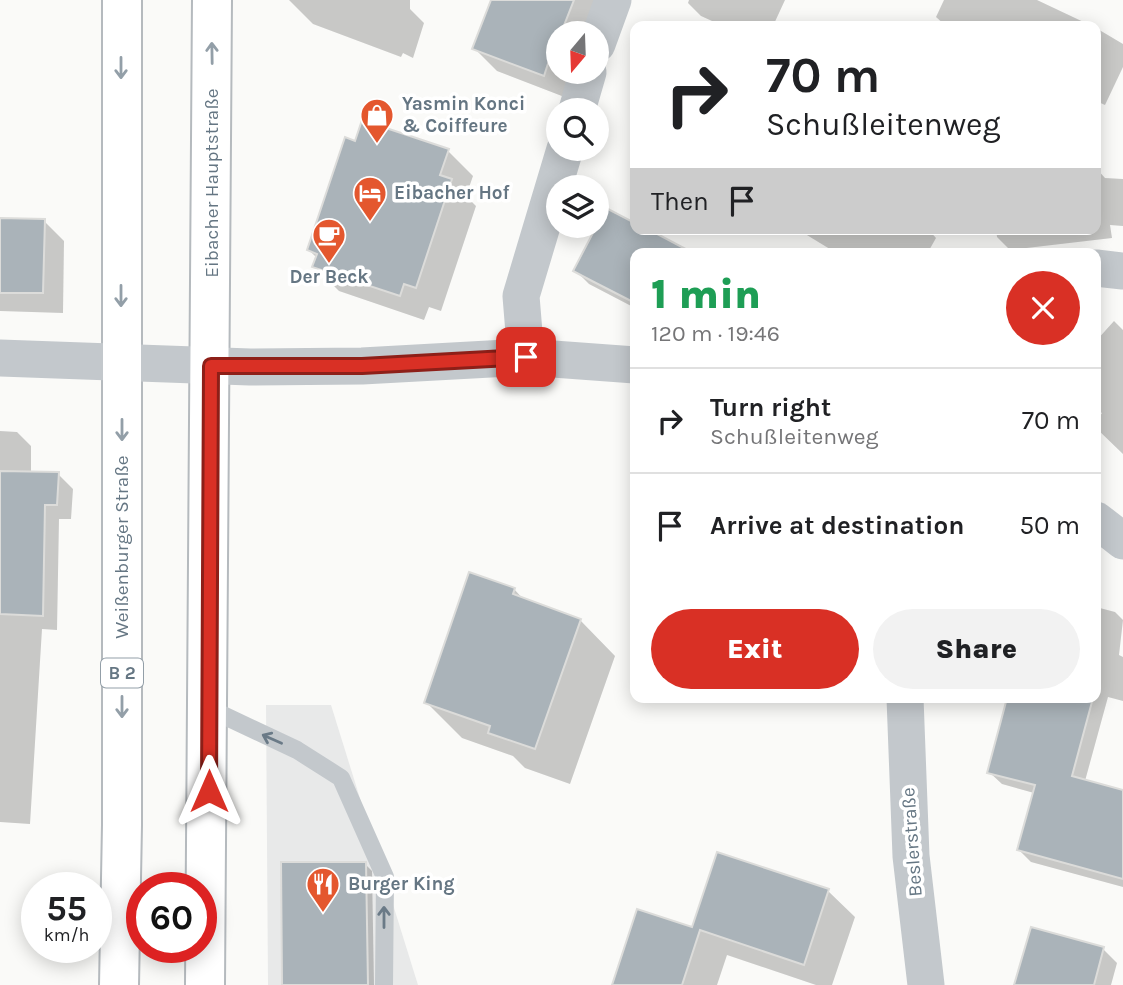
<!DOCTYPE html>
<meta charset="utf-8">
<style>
:root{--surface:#fff;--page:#f2f2f2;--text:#202124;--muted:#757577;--line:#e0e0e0;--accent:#d93025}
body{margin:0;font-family:Karla,sans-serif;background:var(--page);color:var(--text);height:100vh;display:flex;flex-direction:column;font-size:26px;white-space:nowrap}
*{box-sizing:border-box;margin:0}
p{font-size:23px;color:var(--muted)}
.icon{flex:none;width:38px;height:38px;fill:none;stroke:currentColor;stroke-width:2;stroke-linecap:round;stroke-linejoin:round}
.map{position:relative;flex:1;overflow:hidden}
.details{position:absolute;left:630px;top:248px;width:471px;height:455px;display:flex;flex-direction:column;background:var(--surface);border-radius:14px;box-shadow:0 4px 18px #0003}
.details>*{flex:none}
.top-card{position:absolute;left:630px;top:21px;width:471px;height:214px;border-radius:14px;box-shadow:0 4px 18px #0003;background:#fff;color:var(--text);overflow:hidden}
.needle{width:46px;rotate:199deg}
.fabs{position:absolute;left:546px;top:21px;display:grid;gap:14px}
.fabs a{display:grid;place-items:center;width:63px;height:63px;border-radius:50%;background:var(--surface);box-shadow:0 4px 18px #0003;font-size:35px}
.speed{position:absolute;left:21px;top:872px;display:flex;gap:14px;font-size:35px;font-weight:700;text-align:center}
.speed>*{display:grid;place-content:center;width:91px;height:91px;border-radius:50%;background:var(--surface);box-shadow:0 4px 18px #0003;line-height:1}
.speed small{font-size:18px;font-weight:400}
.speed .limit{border:10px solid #d22;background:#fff;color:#111}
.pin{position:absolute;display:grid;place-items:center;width:60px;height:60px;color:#fff;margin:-30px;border-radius:14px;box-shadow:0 4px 10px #0006}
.me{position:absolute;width:77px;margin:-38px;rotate:0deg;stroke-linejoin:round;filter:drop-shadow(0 0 5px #0008)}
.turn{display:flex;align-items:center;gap:24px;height:147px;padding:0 21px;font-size:32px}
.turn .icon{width:91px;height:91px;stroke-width:2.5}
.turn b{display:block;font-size:49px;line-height:60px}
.then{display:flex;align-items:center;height:66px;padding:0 21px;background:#0003;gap:14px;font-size:26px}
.round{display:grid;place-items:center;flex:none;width:74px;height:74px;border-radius:37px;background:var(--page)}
.headline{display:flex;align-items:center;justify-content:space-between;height:119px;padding:0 21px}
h1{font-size:42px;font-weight:800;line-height:52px;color:#1e9e55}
.primary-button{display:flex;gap:14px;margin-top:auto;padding:14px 21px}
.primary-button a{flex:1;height:80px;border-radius:42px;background:var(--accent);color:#fff;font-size:28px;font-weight:800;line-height:80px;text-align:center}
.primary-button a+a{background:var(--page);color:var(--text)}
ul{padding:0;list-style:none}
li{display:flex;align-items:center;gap:21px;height:105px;padding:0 21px;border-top:2px solid var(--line)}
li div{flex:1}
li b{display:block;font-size:26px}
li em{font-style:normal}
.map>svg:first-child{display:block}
.built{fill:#e8e9e9}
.shadow{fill:#0003}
.building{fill:#aab3b9;stroke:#dcdcda;stroke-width:2}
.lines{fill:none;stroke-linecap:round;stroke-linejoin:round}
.primary-casing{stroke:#b5babe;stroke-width:42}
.lane{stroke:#c3c8cc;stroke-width:18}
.street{stroke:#c3c8cc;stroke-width:37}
.primary{stroke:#fff;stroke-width:38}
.oneway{stroke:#939fa8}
.oneway2{stroke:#6a7a87}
.route-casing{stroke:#8d1f18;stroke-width:18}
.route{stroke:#d93025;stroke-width:12}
.labels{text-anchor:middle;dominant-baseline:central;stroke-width:7;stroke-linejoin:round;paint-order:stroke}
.shield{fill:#fff;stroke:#939fa8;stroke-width:2}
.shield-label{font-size:18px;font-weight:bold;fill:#657683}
.poi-label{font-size:19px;font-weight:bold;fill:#657683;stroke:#fff;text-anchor:start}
.street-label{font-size:19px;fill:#657683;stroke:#fff}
</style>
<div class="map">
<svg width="1123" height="985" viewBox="0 0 1123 985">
<rect width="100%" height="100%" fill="#fafaf8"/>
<path class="built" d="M266 705H331L418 985H268Z"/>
<g class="shadow">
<path d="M289 0H410V9L424 23 413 58 403 53 401 57 313 24Z"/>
<path d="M493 0H605L592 33H558V72H577L567 98 497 71 475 49Z"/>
<path d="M689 0H785L773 26H710L712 21 701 16 688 3Z"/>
<path d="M944 0H1037L1092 26H946L936 17Z"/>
<path d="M1096 28 1123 44V67L1105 105 1096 101Z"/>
<path d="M356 143 448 151 473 176 466 196 476 206 441 311 429 307 424 320 339 291 314 266 317 258 309 250Z"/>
<path d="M1096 168 1105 178 1123 179V226L1110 225 1112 238 1010 250 997 237 996 229H1096Z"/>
<path d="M607 210 635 225V308L589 284 575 270Z"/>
<path d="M0 220 44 221 64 241 63 313 0 311Z"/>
<path d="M797 229H928L936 238 927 254H838Z"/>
<path d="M1114 321 1123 330V454L1096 428V421L1102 413 1096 410V341Z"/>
<path d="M0 431 17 432 31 446V473L58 474 73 489 71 519H59L57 630 42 629 30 824 0 822Z"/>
<path d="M514 589 525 601 580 620 615 656 570 784 525 768 513 756 462 738 426 702Z"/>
<path d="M1096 607 1115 612 1123 620 1119 655 1123 657V701L1108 697 1085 781 1123 791V887L1031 862 1019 850 1034 793 1002 784 989 772 1009 698H1096Z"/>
<path d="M365 864 372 871 374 985H284Z"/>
<path d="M828 891 855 917 832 985H816L727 955 717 985H614L693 929Z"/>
<path d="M1103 949 1117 963 1111 985H1016Z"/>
</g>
<g class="building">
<path d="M491 0H574L561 33H558L544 76 472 49Z"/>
<path d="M362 120 449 149 440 175 452 179 416 288 404 284 400 296 312 267 317 254 307 250 345 137 355 141Z"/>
<path d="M606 208 635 223V229H648L695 254H635V303L592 281 573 271Z"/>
<path d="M0 218 45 219 43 293H0Z"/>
<path d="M0 471 59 472 57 505H45L43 616 0 614Z"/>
<path d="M469 572 515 588 513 594 581 619 535 749 488 733 490 726 424 703Z"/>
<path d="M1007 698H1093L1072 776 1123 790V879L1017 850 1035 785 987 773Z"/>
<path d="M717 852 829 889 804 965 700 930 682 985H612L637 909 692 927Z"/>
<path d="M281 862H366L368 985H282Z"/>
<path d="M1031 927 1104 947 1094 985H1014Z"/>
</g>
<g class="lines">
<defs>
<g id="primary">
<path d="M119 985 122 825V0"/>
<path d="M205 985 212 0"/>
</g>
</defs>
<use href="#primary" class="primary-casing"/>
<path class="lane" d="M210 709 297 750 341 778 385 877 384 985"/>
<g class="street">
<path d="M597 44 613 0"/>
<path d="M577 110 588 72"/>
<path d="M1096 268 1123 271"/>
<path d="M526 357 521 296 565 149"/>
<path d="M0 358 250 367 362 366 526 357 635 365"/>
<path d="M1096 520 1123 541"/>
<path d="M905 698 911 856 926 985"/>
</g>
<use href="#primary" class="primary"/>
</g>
<defs><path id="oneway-shaft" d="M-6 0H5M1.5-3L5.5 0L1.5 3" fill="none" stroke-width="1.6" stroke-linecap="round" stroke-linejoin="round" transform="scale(1.75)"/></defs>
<g class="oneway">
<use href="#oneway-shaft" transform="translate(212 53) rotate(-91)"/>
<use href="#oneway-shaft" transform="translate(121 68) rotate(90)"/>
<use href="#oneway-shaft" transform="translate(121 296) rotate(90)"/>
<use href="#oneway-shaft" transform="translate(122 430) rotate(90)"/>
<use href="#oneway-shaft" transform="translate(122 707) rotate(90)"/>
</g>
<g class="oneway2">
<use href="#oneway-shaft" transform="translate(272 739) rotate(-156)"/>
<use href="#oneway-shaft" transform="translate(384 917) rotate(-90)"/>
</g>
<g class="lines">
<defs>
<path id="route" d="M209 791 211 366H362L526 357"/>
</defs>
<use href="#route" class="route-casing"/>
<use href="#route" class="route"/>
</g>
<defs>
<symbol id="shop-pin" viewBox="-11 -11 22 30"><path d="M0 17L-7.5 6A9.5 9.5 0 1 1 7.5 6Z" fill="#e4572e" stroke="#fff"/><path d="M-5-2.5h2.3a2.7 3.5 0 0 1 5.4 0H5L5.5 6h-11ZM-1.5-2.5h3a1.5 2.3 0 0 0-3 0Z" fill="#fff"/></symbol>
<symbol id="hotel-pin" viewBox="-11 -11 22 30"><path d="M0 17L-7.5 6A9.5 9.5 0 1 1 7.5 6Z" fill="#e4572e" stroke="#fff"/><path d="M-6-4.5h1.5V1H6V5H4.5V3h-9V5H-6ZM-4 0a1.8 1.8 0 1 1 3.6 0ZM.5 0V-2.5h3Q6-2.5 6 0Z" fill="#fff"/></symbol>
<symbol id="cafe-pin" viewBox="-11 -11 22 30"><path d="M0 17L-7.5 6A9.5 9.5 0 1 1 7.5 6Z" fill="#e4572e" stroke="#fff"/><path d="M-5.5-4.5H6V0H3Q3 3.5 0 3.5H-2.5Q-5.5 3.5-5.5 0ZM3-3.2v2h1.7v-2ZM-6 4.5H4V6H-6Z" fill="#fff"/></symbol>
<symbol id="restaurant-pin" viewBox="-11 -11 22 30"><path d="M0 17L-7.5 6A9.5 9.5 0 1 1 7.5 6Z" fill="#e4572e" stroke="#fff"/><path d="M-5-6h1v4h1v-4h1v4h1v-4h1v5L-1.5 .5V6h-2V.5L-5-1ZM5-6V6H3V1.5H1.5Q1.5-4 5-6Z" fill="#fff"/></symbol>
</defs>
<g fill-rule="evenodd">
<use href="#shop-pin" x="358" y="96" width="38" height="52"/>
<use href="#hotel-pin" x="351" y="174" width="38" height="52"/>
<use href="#cafe-pin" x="310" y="216" width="38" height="52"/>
<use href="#restaurant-pin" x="304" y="865" width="38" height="52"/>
</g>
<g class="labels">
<rect class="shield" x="101" y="658.5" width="42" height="29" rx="5"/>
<g class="shield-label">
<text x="122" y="673">B 2</text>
</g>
<g class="poi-label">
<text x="402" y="104">Yasmin Konci<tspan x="402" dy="22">&amp; Coiffeure</tspan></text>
<text x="394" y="193">Eibacher Hof</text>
<text x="329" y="277" text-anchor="middle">Der Beck</text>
<text x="348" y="884">Burger King</text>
</g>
<g class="street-label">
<text transform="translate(212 183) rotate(-90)">Eibacher Hauptstraße</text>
<text transform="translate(122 547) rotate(-90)">Weißenburger Straße</text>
<text transform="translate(912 842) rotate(-94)">Beslerstraße</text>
</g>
</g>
</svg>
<div class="fabs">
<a><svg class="needle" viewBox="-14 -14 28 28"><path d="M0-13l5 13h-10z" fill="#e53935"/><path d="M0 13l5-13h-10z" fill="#757577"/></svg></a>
<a><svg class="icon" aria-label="search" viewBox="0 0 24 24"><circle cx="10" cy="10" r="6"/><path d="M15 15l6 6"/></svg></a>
<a><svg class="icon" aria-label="layers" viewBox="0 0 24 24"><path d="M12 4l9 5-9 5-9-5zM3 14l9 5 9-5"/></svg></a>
</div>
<div class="speed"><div>55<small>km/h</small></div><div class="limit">60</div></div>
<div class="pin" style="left:526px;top:357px;background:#d93025"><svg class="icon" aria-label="arrive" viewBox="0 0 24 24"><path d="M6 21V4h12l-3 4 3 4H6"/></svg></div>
<svg class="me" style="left:209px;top:791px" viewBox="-20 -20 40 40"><path d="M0-17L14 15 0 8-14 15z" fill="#d93025" stroke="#fff" stroke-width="4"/></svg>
<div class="top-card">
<div class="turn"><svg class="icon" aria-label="right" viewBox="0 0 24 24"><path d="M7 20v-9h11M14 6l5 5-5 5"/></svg><div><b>70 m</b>Schußleitenweg</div></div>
<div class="then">Then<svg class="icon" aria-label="arrive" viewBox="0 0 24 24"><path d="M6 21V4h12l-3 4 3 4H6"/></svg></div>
</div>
<section class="details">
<div class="headline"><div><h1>1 min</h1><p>120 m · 19:46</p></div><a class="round" style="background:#d93025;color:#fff"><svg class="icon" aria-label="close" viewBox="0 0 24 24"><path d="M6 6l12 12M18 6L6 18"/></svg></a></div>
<ul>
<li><svg class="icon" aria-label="right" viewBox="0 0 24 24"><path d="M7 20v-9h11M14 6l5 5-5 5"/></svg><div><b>Turn right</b><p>Schußleitenweg</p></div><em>70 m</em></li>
<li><svg class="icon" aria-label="arrive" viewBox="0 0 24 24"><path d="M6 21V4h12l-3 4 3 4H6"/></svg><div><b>Arrive at destination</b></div><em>50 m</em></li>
</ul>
<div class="primary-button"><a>Exit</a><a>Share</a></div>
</section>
</div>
